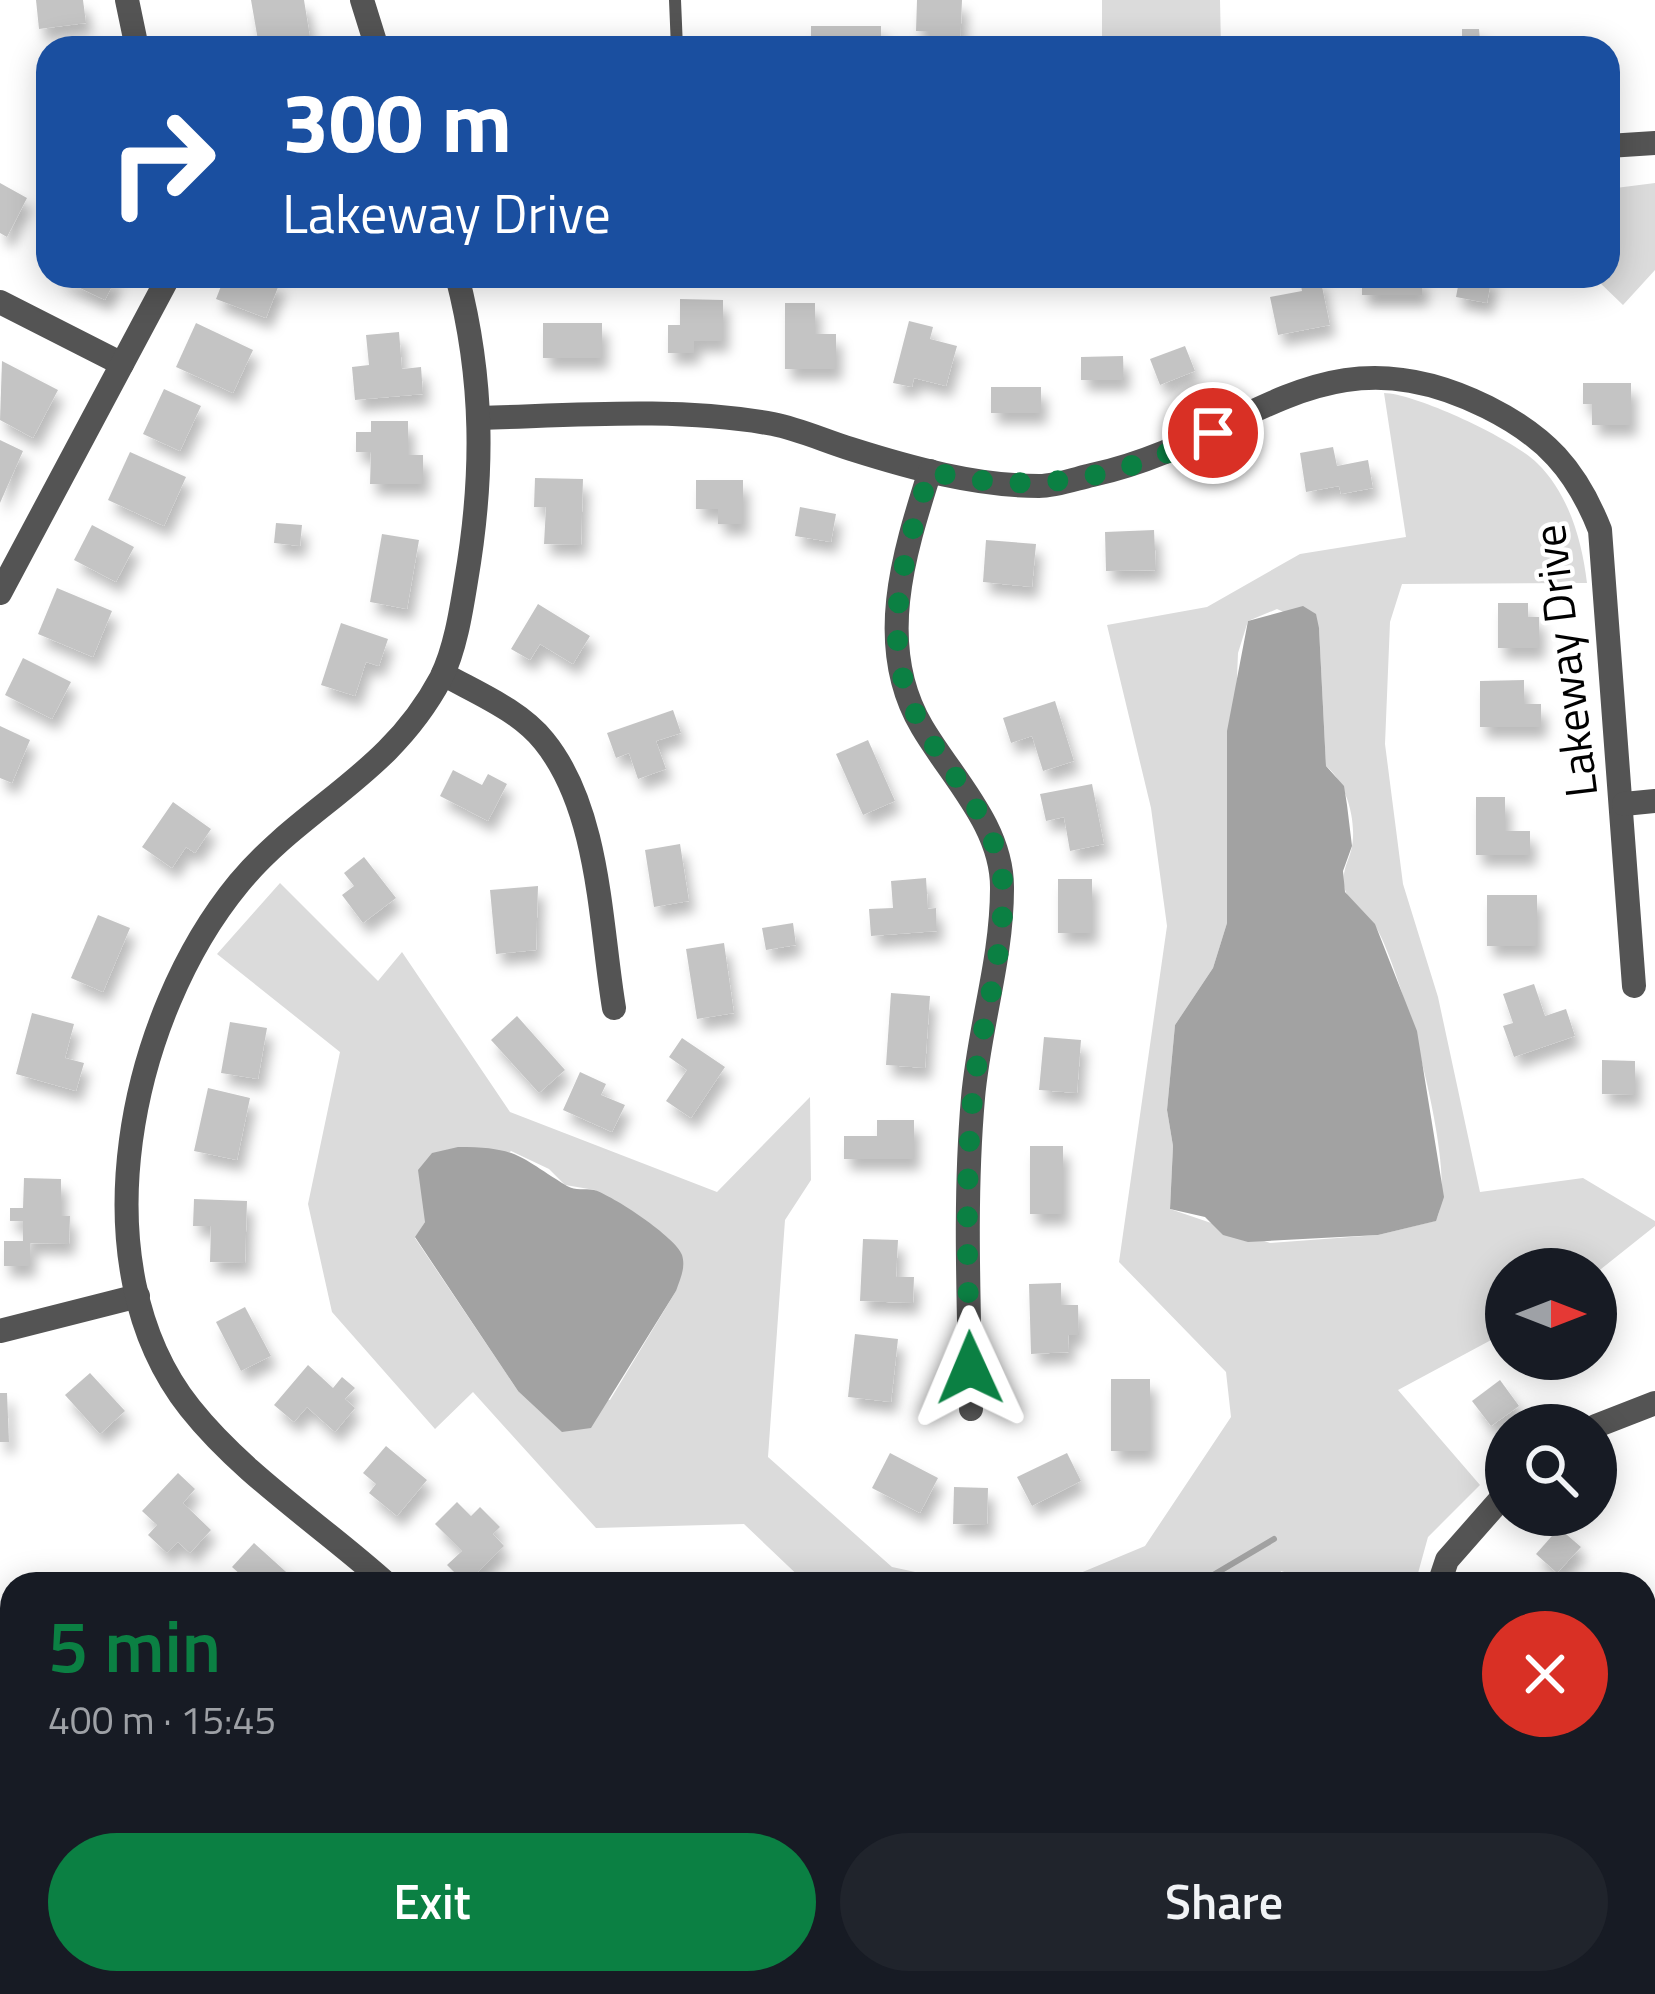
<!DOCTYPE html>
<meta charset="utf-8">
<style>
:root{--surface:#171b24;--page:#20242c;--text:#f1f3f6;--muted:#9ea1a6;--accent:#0b8043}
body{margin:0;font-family:"Titillium Web",sans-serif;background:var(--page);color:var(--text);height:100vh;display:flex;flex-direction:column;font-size:45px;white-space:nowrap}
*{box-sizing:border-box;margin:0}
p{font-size:39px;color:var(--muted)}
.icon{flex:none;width:66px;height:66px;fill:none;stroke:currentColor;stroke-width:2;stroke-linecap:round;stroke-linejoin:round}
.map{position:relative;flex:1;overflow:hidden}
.sheet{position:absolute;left:0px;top:1572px;width:1656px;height:423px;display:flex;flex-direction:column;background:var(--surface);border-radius:36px 36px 0 0;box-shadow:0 6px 30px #0003}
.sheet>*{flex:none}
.guide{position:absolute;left:36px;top:36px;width:1584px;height:252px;border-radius:36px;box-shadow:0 6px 30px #0003;background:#1a4fa0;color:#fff;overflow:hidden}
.needle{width:78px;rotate:90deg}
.controls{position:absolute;left:1485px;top:1248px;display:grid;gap:24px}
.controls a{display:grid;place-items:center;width:132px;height:132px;border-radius:50%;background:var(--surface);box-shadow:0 6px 30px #0003;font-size:60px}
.pin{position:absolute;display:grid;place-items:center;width:102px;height:102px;color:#fff;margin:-51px;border:6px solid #fff;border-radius:50%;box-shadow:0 3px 12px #0007}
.me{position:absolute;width:132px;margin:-66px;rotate:359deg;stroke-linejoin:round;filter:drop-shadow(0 0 9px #0008)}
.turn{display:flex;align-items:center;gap:42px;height:252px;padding:0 48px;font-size:54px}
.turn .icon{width:156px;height:156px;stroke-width:2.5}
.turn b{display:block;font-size:84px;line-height:102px}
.round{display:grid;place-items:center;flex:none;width:126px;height:126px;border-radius:63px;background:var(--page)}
.headline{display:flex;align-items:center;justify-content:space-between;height:204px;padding:0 48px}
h1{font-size:72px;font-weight:600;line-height:90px;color:var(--accent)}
.action{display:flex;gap:24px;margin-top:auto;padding:24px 48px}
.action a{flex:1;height:138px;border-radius:72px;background:var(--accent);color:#fff;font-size:48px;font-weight:600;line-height:138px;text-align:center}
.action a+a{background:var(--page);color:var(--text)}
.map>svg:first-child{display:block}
.green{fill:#dbdbdb;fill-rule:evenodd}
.water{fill:#a2a2a2}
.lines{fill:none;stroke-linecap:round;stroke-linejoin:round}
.stream{stroke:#a2a2a2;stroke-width:6}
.building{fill:#c4c4c4;filter:url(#shadow)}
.service{stroke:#545454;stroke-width:12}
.minor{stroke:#545454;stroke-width:24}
.route{stroke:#0b8043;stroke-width:21;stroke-dasharray:0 37.8}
.labels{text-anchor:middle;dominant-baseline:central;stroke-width:9;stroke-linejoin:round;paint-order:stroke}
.street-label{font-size:45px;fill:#000;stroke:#fff}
</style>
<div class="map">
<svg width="1655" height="1994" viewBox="0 0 1655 1994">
<defs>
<filter id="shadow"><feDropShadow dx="6" dy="11" stdDeviation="6" flood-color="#0004"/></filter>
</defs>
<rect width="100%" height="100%" fill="#fff"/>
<g class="green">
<path d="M1102 0H1220L1221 48H1102Z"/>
<path d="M1655 183V270L1623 305 1593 276H1608V189Z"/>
<path d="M1384 393C1417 394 1513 439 1537 463 1569 494 1582 541 1587 583L1402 584 1390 622 1385 744 1403 884 1438 997 1480 1192 1583 1178 1655 1221V1226L1596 1273 1506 1269V1332L1398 1390 1480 1485 1428 1537 1415 1584H1323L1281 1571 1276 1584H1054L1145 1546 1231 1417 1226 1372 1119 1262 1167 926 1151 808 1107 625 1207 607 1300 554 1406 537ZM1277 609 1319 628 1326 766C1347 783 1358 824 1351 851 1347 864 1342 872 1344 886 1348 906 1368 913 1377 929 1402 973 1462 1183 1435 1221L1378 1235 1270 1243 1170 1209 1173 1146 1167 1110 1175 1025 1213 968 1227 923 1238 653 1248 621Z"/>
<path d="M280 883 378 981 402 952 510 1112 717 1192 810 1097 811 1180 785 1220 768 1457 892 1567 971 1584H807L744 1524 596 1528 473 1392 435 1429 332 1312 308 1204 340 1052 217 954ZM511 1151 549 1169 565 1185 595 1190 676 1291 610 1400 518 1391 415 1238 425 1222Z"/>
<path d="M650 1983H1310L1318 1994H647Z"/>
</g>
<g class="water">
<path d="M1303 606 1316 614 1319 628 1326 766 1344 786 1347 805 1352 846 1343 871 1345 892 1375 924 1417 1031 1444 1197 1436 1221 1378 1235 1248 1242 1223 1235 1205 1217 1170 1209 1173 1146 1167 1110 1175 1025 1213 968 1227 923V731L1248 621Z"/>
<path d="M458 1147C519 1147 519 1157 567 1186 576 1191 584 1188 594 1190 612 1195 677 1238 682 1255 686 1268 680 1279 676 1291L591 1428 562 1432 518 1391 415 1237 425 1222 418 1170 432 1153Z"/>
</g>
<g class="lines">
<g class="stream">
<path d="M1198 1584 1274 1539"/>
<path d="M796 1994 809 1983"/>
</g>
</g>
<g class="building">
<path d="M36 0H83L86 23 39 29Z"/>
<path d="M251 0H304L310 37 259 46Z"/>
<path d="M917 0H962L960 48H930V32L916 31Z"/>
<rect x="811" y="26" width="70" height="22"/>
<path d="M1462 29H1479L1480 40 1492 39V48H1441V43H1462Z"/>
<path d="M0 183 27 198 7 237 0 233Z"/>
<path d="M55 276H117L105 300Z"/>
<path d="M225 276 280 282 266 318 216 299Z"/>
<rect x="1362" y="276" width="60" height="19"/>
<path d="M1460 276H1492L1487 303 1456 297Z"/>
<path d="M1320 277 1330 325 1278 335 1270 297 1302 291 1300 281Z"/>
<path d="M680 299 723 300V341H694V353H668V325H680Z"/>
<path d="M785 303H815V334H836V369H785Z"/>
<path d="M909 321 933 327 930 339 957 346 946 386 914 378 912 387 893 383Z"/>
<path d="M196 323 253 350 233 393 176 367Z"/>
<rect x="543" y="323" width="59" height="35"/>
<path d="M399 332 402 369 421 367 423 394 355 400 352 367 369 365 366 335Z"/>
<path d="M1185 346 1195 371 1160 385 1150 359Z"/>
<path d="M1123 356 1124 380H1081V357Z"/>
<path d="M2 361 58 390 33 438 0 420Z"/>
<path d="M1583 383H1631V425H1592V404H1583Z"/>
<rect x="991" y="387" width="50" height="26"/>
<path d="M164 389 201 406 180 451 143 434Z"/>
<path d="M371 421H408V455H423V484H370L371 452H356V432H371Z"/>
<path d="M0 440 23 451 0 503Z"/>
<path d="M1333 447 1337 466 1368 460 1373 488 1341 494 1339 486 1306 492 1300 453Z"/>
<path d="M130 452 186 477 164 526 108 500Z"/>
<path d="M535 478 583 479 581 545 544 544 546 507H534Z"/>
<path d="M696 480H743V524H718V509H696Z"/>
<path d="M800 507 836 514 831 542 795 536Z"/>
<path d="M276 523 302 525 300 546 274 543Z"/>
<path d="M92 525 134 547 116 582 74 560Z"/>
<path d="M1154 530 1156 570 1106 571 1105 532Z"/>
<path d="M382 534 419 540 407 609 370 602Z"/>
<path d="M986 540 1036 544 1032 587 983 582Z"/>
<path d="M57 588 112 611 93 657 38 634Z"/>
<path d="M1498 603H1528V617H1539V648H1498Z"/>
<path d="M538 604 590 636 573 664 540 644 530 660 511 649Z"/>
<path d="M341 623 388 639 379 666 366 662 355 696 321 685Z"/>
<path d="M23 658 71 682 52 719 5 695Z"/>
<path d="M1524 680V704H1541V727H1480V681Z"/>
<path d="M1055 701 1074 761 1043 771 1032 736 1011 743 1003 718Z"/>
<path d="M673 710 681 733 656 741 666 769 638 779 629 753 616 758 607 733Z"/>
<path d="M0 726 30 740 12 783 0 778Z"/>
<path d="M868 740 895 801 863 815 836 754Z"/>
<path d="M453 770 482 785 488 774 507 784 488 821 440 796Z"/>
<path d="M1092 784 1104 844 1070 851 1064 817 1046 821 1040 794Z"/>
<path d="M1476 797H1505V831H1530V855H1476Z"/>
<path d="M173 802 211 829 195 853 186 847 172 868 142 847Z"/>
<path d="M680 844 689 901 654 907 645 850Z"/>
<path d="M364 857 396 898 363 923 342 895 354 886 344 873Z"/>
<path d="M926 878 928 909 936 908 937 931 871 936 869 909 893 908 891 881Z"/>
<rect x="1058" y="879" width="34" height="54"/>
<path d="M538 886 536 950 496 954 490 890Z"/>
<rect x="1487" y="895" width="50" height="51"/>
<path d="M98 915 130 928 103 992 71 978Z"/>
<path d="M793 923 796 945 766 950 762 928Z"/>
<path d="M724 943 734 1013 697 1019 686 949Z"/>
<path d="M1534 984 1545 1016 1566 1009 1575 1036 1514 1057 1503 1026 1513 1023 1503 994Z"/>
<path d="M891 993 930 996 925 1068 886 1065Z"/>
<path d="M32 1013 74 1024 65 1058 84 1063 76 1091 16 1074Z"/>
<path d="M517 1016 565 1070 539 1093 491 1040Z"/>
<path d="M230 1022 267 1028 258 1079 221 1073Z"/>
<path d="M1044 1037 1081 1040 1077 1093 1039 1090Z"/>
<path d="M682 1038 725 1067 691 1118 666 1101 687 1070 669 1057Z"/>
<path d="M1602 1060 1635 1061V1095L1602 1094Z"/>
<path d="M580 1072 606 1084 601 1095 625 1105 612 1132 563 1110Z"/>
<path d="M208 1088 250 1098 237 1160 194 1151Z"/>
<path d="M877 1120H914V1159H844V1136H877Z"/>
<rect x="1030" y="1146" width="33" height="68"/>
<path d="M24 1178 61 1179V1216H70L69 1244 30 1243V1266H4V1241H23V1221H10V1208H23Z"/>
<path d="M194 1199 247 1201 245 1263 210 1262 211 1226H193Z"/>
<path d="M863 1239 898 1240 896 1277H914L913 1303 860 1301Z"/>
<path d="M1061 1283V1305H1078L1079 1335H1068L1069 1352 1031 1354 1029 1284Z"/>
<path d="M245 1307 271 1356 241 1371 216 1322Z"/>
<path d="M855 1334 898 1339 891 1402 848 1397Z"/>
<path d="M308 1365 333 1388 342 1377 355 1388 345 1399 355 1408 335 1432 307 1407 294 1422 274 1405Z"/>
<path d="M90 1373 125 1411 100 1434 65 1395Z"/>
<rect x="1111" y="1379" width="39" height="72"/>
<path d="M1500 1380 1519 1406 1491 1426 1472 1401Z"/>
<path d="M0 1393H7L9 1442H0Z"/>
<path d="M386 1446 427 1480 397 1516 369 1493 376 1484 363 1473Z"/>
<path d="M890 1453 938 1478 920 1513 872 1488Z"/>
<path d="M1067 1453 1081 1481 1032 1506 1017 1477Z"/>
<path d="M178 1473 195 1489 183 1503 211 1530 190 1553 178 1542 167 1553 148 1535 157 1525 142 1511Z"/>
<path d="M954 1487 988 1488 987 1525 953 1524Z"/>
<path d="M457 1502 471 1516 480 1507 500 1527 493 1534 504 1546 466 1584 447 1565 462 1551 435 1524Z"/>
<path d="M1559 1528 1581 1547 1557 1573 1536 1554Z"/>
<path d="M254 1543 295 1580 291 1584H251L232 1567Z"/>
<path d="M1644 1971 1655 1973V1994H1616L1618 1983H1644Z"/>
<path d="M1405 1983 1466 1984V1994H1405Z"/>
</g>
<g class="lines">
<path class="service" d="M675 0 677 48"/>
<g class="minor">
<path d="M127 0 137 48"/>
<path d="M362 0 377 48"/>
<path d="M1608 146 1655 143"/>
<path d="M0 302 122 364"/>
<path d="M481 418C579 415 677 407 773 424 799 429 825 441 851 449 911 468 976 486 1039 486 1056 486 1075 479 1092 475 1248 441 1320 324 1487 407 1545 436 1576 469 1600 530L1634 986"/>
<path d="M930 471C904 553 874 646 922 727 952 778 1003 827 1002 889 1002 959 979 1028 973 1098 964 1201 969 1305 971 1409"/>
<path d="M0 593 169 276"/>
<path d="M443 674C477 693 519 710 544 741 600 810 600 924 614 1008"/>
<path d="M1624 804 1655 801"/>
<path d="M0 1331 138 1296"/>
<path d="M1596 1426 1655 1403"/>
<path d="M387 1584C323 1526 244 1476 190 1408 76 1264 130 1015 239 883 304 805 389 776 441 678 455 650 461 612 466 581 484 476 484 380 457 276"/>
<path d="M1439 1584 1447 1560 1506 1493"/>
<path d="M1538 1983 1542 1994"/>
<path d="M432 1994 441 1983"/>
</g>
</g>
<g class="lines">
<path class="route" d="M970 1368C968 1277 964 1186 973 1095 980 1026 1005 956 1003 887 1001 825 951 777 922 726 875 644 905 553 930 471 1033 497 1119 478 1213 433"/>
</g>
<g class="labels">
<g class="street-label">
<text transform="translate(1564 661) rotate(-97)">Lakeway Drive</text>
</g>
</g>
</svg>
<div class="controls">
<a><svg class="needle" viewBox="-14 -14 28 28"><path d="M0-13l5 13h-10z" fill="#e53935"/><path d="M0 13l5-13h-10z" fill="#9ea1a6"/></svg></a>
<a><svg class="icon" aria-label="search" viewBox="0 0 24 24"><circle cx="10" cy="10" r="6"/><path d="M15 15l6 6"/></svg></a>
</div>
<div class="pin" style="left:1213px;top:433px;background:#d93025"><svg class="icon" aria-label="arrive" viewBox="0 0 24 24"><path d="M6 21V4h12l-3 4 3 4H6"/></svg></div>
<svg class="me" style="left:970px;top:1368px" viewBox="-20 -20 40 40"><path d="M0-17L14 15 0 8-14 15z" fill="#0b8043" stroke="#fff" stroke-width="4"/></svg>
<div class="guide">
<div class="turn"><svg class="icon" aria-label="right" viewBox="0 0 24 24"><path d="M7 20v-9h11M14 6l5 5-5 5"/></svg><div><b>300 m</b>Lakeway Drive</div></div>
</div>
<section class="sheet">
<div class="headline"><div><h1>5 min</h1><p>400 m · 15:45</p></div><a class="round" style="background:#d93025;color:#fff"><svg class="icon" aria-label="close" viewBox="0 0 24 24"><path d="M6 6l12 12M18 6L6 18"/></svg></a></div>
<div class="action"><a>Exit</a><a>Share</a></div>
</section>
</div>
